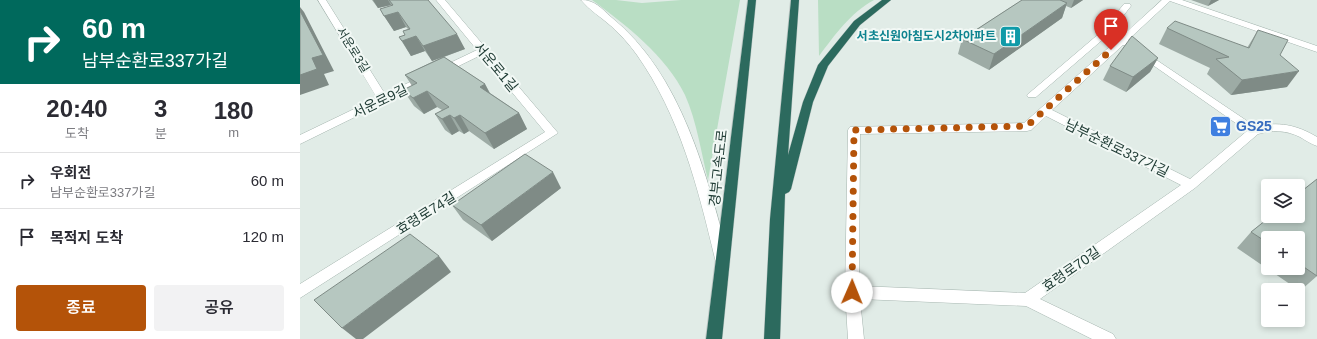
<!DOCTYPE html>
<html lang="ko">
<meta charset="utf-8">
<style>
:root{--surface:#fff;--page:#f2f2f3;--text:#2b2b33;--muted:#7c7c81;--line:#e1e1e2;--accent:#b45309}
body{margin:0;font-family:Helvetica,"Noto Sans KR",sans-serif;background:var(--page);color:var(--text);height:100vh;display:flex;flex-direction:column;font-size:15px;white-space:nowrap}
*{box-sizing:border-box;margin:0}
p{font-size:13px;color:var(--muted)}
.icon{flex:none;width:22px;height:22px;fill:none;stroke:currentColor;stroke-width:2;stroke-linecap:round;stroke-linejoin:round}
.map{position:relative;flex:1;overflow:hidden}
.sheet{display:flex;flex-direction:column;background:var(--surface);width:300px}
.sheet>*{flex:none}
.guide{background:#00695c;color:#fff;overflow:hidden}
.fabs{position:absolute;left:961px;top:179px;display:grid;gap:8px}
.fabs a{display:grid;place-items:center;width:44px;height:44px;border-radius:4px;background:var(--surface);box-shadow:0 2px 6px #0003;font-size:20px}
.pin{position:absolute;display:grid;place-items:center;width:34px;height:34px;color:#fff;margin:-41px -17px;border-radius:50% 50% 50% 0;rotate:-45deg;box-shadow:0 0 4px #0007}
.pin .icon{rotate:45deg}
.me{position:absolute;width:44px;margin:-22px;rotate:1deg;stroke-linejoin:round;filter:drop-shadow(0 0 3px #0008)}
.turn{display:flex;align-items:center;gap:14px;height:84px;padding:0 16px;font-size:18px}
.turn .icon{width:52px;height:52px;stroke-width:2.5}
.turn b{display:block;font-size:28px;line-height:34px}
.eta{display:flex;justify-content:space-evenly;align-items:center;height:68px;text-align:center}
.eta b{font-size:24px;font-weight:600;line-height:28px}
.cta{display:flex;gap:8px;margin-top:auto;padding:8px 16px}
.cta a{flex:1;height:46px;border-radius:4px;background:var(--accent);color:#fff;font-size:16px;font-weight:600;line-height:46px;text-align:center}
.cta a+a{background:var(--page);color:var(--text)}
ul{padding:0;list-style:none}
li{display:flex;align-items:center;gap:12px;height:56px;padding:0 16px;border-top:1px solid var(--line)}
li div{flex:1}
li b{display:block;font-size:15px}
li em{font-style:normal}
main{display:flex;flex:1;min-height:0}
.map>svg:first-child{display:block}
.green{fill:#b9dec4}
.lines{fill:none;stroke-linecap:round;stroke-linejoin:round}
.minor-casing{stroke:#a4b4ae;stroke-width:1}
.highway-casing{stroke:#c1c9c7;stroke-width:1}
.minor{fill:#fff;fill-rule:evenodd}
.highway{fill:#2c6a5e;fill-rule:evenodd}
.wall{fill:#9daba5;fill-rule:evenodd}
.shaded-wall{fill:#7f8b86}
.building{fill:#b6c7c0;stroke:#7f8b86}
.route{stroke:#b45309;stroke-width:7;stroke-dasharray:0 12.6}
.labels{text-anchor:middle;dominant-baseline:central;stroke-width:4;stroke-linejoin:round;paint-order:stroke}
.far-culture-label{font-size:12px;font-weight:bold;fill:#0d838f;stroke:#f2f8f5;text-anchor:end}
.far-street-label{font-size:12px;fill:#213d36;stroke:#f2f8f5}
.street-label{font-size:14px;fill:#213d36;stroke:#f2f8f5}
.shop-label{font-size:14px;font-weight:bold;fill:#366cbe;stroke:#f2f8f5;text-anchor:start}
</style>
<main>
<section class="sheet">
<div class="guide">
<div class="turn"><svg class="icon" aria-label="right" viewBox="0 0 24 24"><path d="M7 20v-9h11M14 6l5 5-5 5"/></svg><div><b>60 m</b>남부순환로337가길</div></div>
</div>
<div class="eta">
<div><b>20:40</b><p>도착</p></div>
<div><b>3</b><p>분</p></div>
<div><b>180</b><p>m</p></div>
</div>
<ul>
<li><svg class="icon" aria-label="right" viewBox="0 0 24 24"><path d="M7 20v-9h11M14 6l5 5-5 5"/></svg><div><b>우회전</b><p>남부순환로337가길</p></div><em>60 m</em></li>
<li><svg class="icon" aria-label="arrive" viewBox="0 0 24 24"><path d="M6 21V4h12l-3 4 3 4H6"/></svg><div><b>목적지 도착</b></div><em>120 m</em></li>
</ul>
<div class="cta"><a>종료</a><a>공유</a></div>
</section>
<div class="map">
<svg width="1017" height="339" viewBox="0 0 1017 339">
<rect width="100%" height="100%" fill="#e1ece7"/>
<g class="green">
<path d="M292 0H316L342 3 381 0H440L408 180C401 152 397 122 385 95 367 57 325 24 292 0Z"/>
<path d="M518 0H574C550 13 535 35 519 56Z"/>
</g>
<g class="lines">
<defs>
<g id="minor">
<path d="M18 0H26L85 94 177 50 136 0H145L258 133 0 298V284L245 132 181 55 0 144V135L77 98Z"/>
<path d="M281 0C295 0 301 8 311 17 382 74 407 176 429 259L427 263 422 265 417 263 415 259C398 188 380 116 337 55 330 45 320 34 311 26 301 17 289 10 281 0Z"/>
<path d="M862 0H882L1017 46V52L870 1 828 40 833 44 831 46 823 45 752 110 890 179 947 131 840 56 838 54 843 51 956 127C978 121 997 125 1017 137V146C1011 144 1005 140 1000 137 986 130 972 130 958 134L895 188 740 299 813 334 816 339H792L726 306 560 299 564 339H548L545 292 548 130 550 127 724 123 816 41 808 35 736 97H728L727 95 801 32 824 4H830L831 6 812 30 822 36ZM746 116 881 185 725 293 559 286 560 134 727 131 731 130Z"/>
</g>
<g id="highway">
<path d="M448 0H456L422 339H406Z"/>
<path d="M491 0H499L488 155 503 102 518 65 554 21 582 0H591L560 25 528 66 513 102 491 189 489 192 485 194 480 339H464L470 219Z"/>
</g>
</defs>
<use href="#minor" class="minor-casing"/>
<use href="#highway" class="highway-casing"/>
<use href="#minor" class="minor"/>
<use href="#highway" class="highway"/>
</g>
<g class="wall">
<path d="M72 0H128L165 49 144 57 185 84 190 93 219 113 227 129 194 149 169 131 164 134 159 131 152 135 145 130 135 114 142 110 137 107 124 114 114 106 103 90 112 86 105 75 142 57 132 61 125 51 111 56 99 37 105 35 103 31 108 29 106 27 94 31 80 9 91 6V5L78 8Z"/>
<path d="M722 0H783L771 8 766 6 762 18 689 70 658 54 662 39Z"/>
<path d="M891 0H919L908 6Z"/>
<path d="M867 28 947 48 958 30 980 55 987 87 931 95 907 74 910 68 859 44Z"/>
<path d="M858 58 850 72 826 92 803 80 810 66Z"/>
<path d="M1017 179V276L1000 291 937 248 951 232ZM968 238H998V268H968Z"/>
<path d="M261 188 192 241 163 220 152 205Z"/>
</g>
<g class="shaded-wall">
<path d="M73 0H88L91 5 78 8Z"/>
<path d="M774 0H783L771 8Z"/>
<path d="M911 0H919L908 6Z"/>
<path d="M767 3 762 18 689 70 694 54Z"/>
<path d="M0 7 4 12 34 71 24 74 29 85 0 95Z"/>
<path d="M98 12 106 27 94 31 84 16Z"/>
<path d="M157 34 165 49 132 61 123 46Z"/>
<path d="M116 36 125 51 111 56 102 41Z"/>
<path d="M858 58 850 72 826 92 833 77Z"/>
<path d="M999 71 987 87 931 95 942 80Z"/>
<path d="M185 84 193 100 180 87Z"/>
<path d="M127 91 137 107 124 114 113 98Z"/>
<path d="M219 113 227 129 194 149 185 133Z"/>
<path d="M150 115 159 131 152 135 142 119Z"/>
<path d="M160 115 169 131 164 134 154 118Z"/>
<path d="M253 172 261 188 192 241 181 225Z"/>
<path d="M139 256 151 272 63 339H56L42 328Z"/>
</g>
<g class="building">
<path d="M89 0H128L157 34 123 46 116 36 102 41 99 37 105 35 103 31 110 29 98 12 84 16 80 9 93 5Z"/>
<path d="M722 0H760L767 3 694 54 662 39Z"/>
<path d="M0 11 23 55 12 58 17 69 0 75Z"/>
<path d="M875 21 949 48 958 30 988 40 980 55 999 71 942 80 916 59 929 57 867 28Z"/>
<path d="M832 36 858 58 833 77 810 66Z"/>
<path d="M144 57 185 84 180 87 219 113 185 133 160 115 154 118 150 115 142 119 135 114 149 107 127 91 113 98 103 90 117 83 105 75Z"/>
<path d="M225 154 253 172 181 225 152 205Z"/>
<path d="M1017 179V276L998 263V238H968V243L951 232 971 216H998V194Z"/>
<path d="M110 234 139 256 42 328 14 300Z"/>
</g>
<g class="lines">
<path class="route" d="M552 292 554 130 727 126 811 50"/>
</g>
<defs>
<symbol id="building-square" viewBox="-11 -11 22 22"><rect x="-9" y="-9" width="18" height="18" rx="4" fill="#0f9aa8" stroke="#f2f8f5"/><path d="M-4-6H4V6H1V3H-1V6H-4ZM-2.5-4.3h1.7v1.8h-1.7ZM.8-4.3h1.7v1.8H.8ZM-2.5-1h1.7V.8h-1.7ZM.8-1h1.7V.8H.8Z" fill="#fff"/></symbol>
<symbol id="supermarket-square" viewBox="-11 -11 22 22"><rect x="-9" y="-9" width="18" height="18" rx="4" fill="#3f7fe0" stroke="#f2f8f5"/><path d="M-6-5.5h2.5l.6 2H6L4.5 2H-2.5L-4.4-4H-6ZM-1.5 3.2a1.3 1.3 0 1 0 .1 0ZM3 3.2a1.3 1.3 0 1 0 .1 0Z" fill="#fff"/></symbol>
</defs>
<g fill-rule="evenodd">
<use href="#building-square" x="698" y="24" width="25" height="25"/>
<use href="#supermarket-square" x="908" y="114" width="25" height="25"/>
</g>
<g class="labels">
<g class="far-culture-label">
<text x="696" y="36">서초신원아침도시2차아파트</text>
</g>
<g class="far-street-label">
<text transform="translate(53 50) rotate(58)">서운로3길</text>
</g>
<g class="street-label">
<text transform="translate(196 67) rotate(50)">서운로1길</text>
<text transform="translate(80 101) rotate(-26)">서운로9길</text>
<text transform="translate(817 148) rotate(26)">남부순환로337가길</text>
<text transform="translate(418 168) rotate(-84)">경부고속도로</text>
<text transform="translate(126 213) rotate(-32)">효령로74길</text>
<text transform="translate(771 269) rotate(-35)">효령로70길</text>
</g>
<g class="shop-label">
<text x="936" y="126">GS25</text>
</g>
</g>
</svg>
<div class="fabs">
<a><svg class="icon" aria-label="layers" viewBox="0 0 24 24"><path d="M12 4l9 5-9 5-9-5zM3 14l9 5 9-5"/></svg></a>
<a>+</a>
<a>−</a>
</div>
<div class="pin" style="left:811px;top:50px;background:#d93025"><svg class="icon" aria-label="arrive" viewBox="0 0 24 24"><path d="M6 21V4h12l-3 4 3 4H6"/></svg></div>
<svg class="me" style="left:552px;top:292px" viewBox="-20 -20 40 40"><circle r="19" fill="#fff"/><path d="M0-13L10 11 0 6-10 11z" fill="#b45309"/></svg>
</div>
</main>
